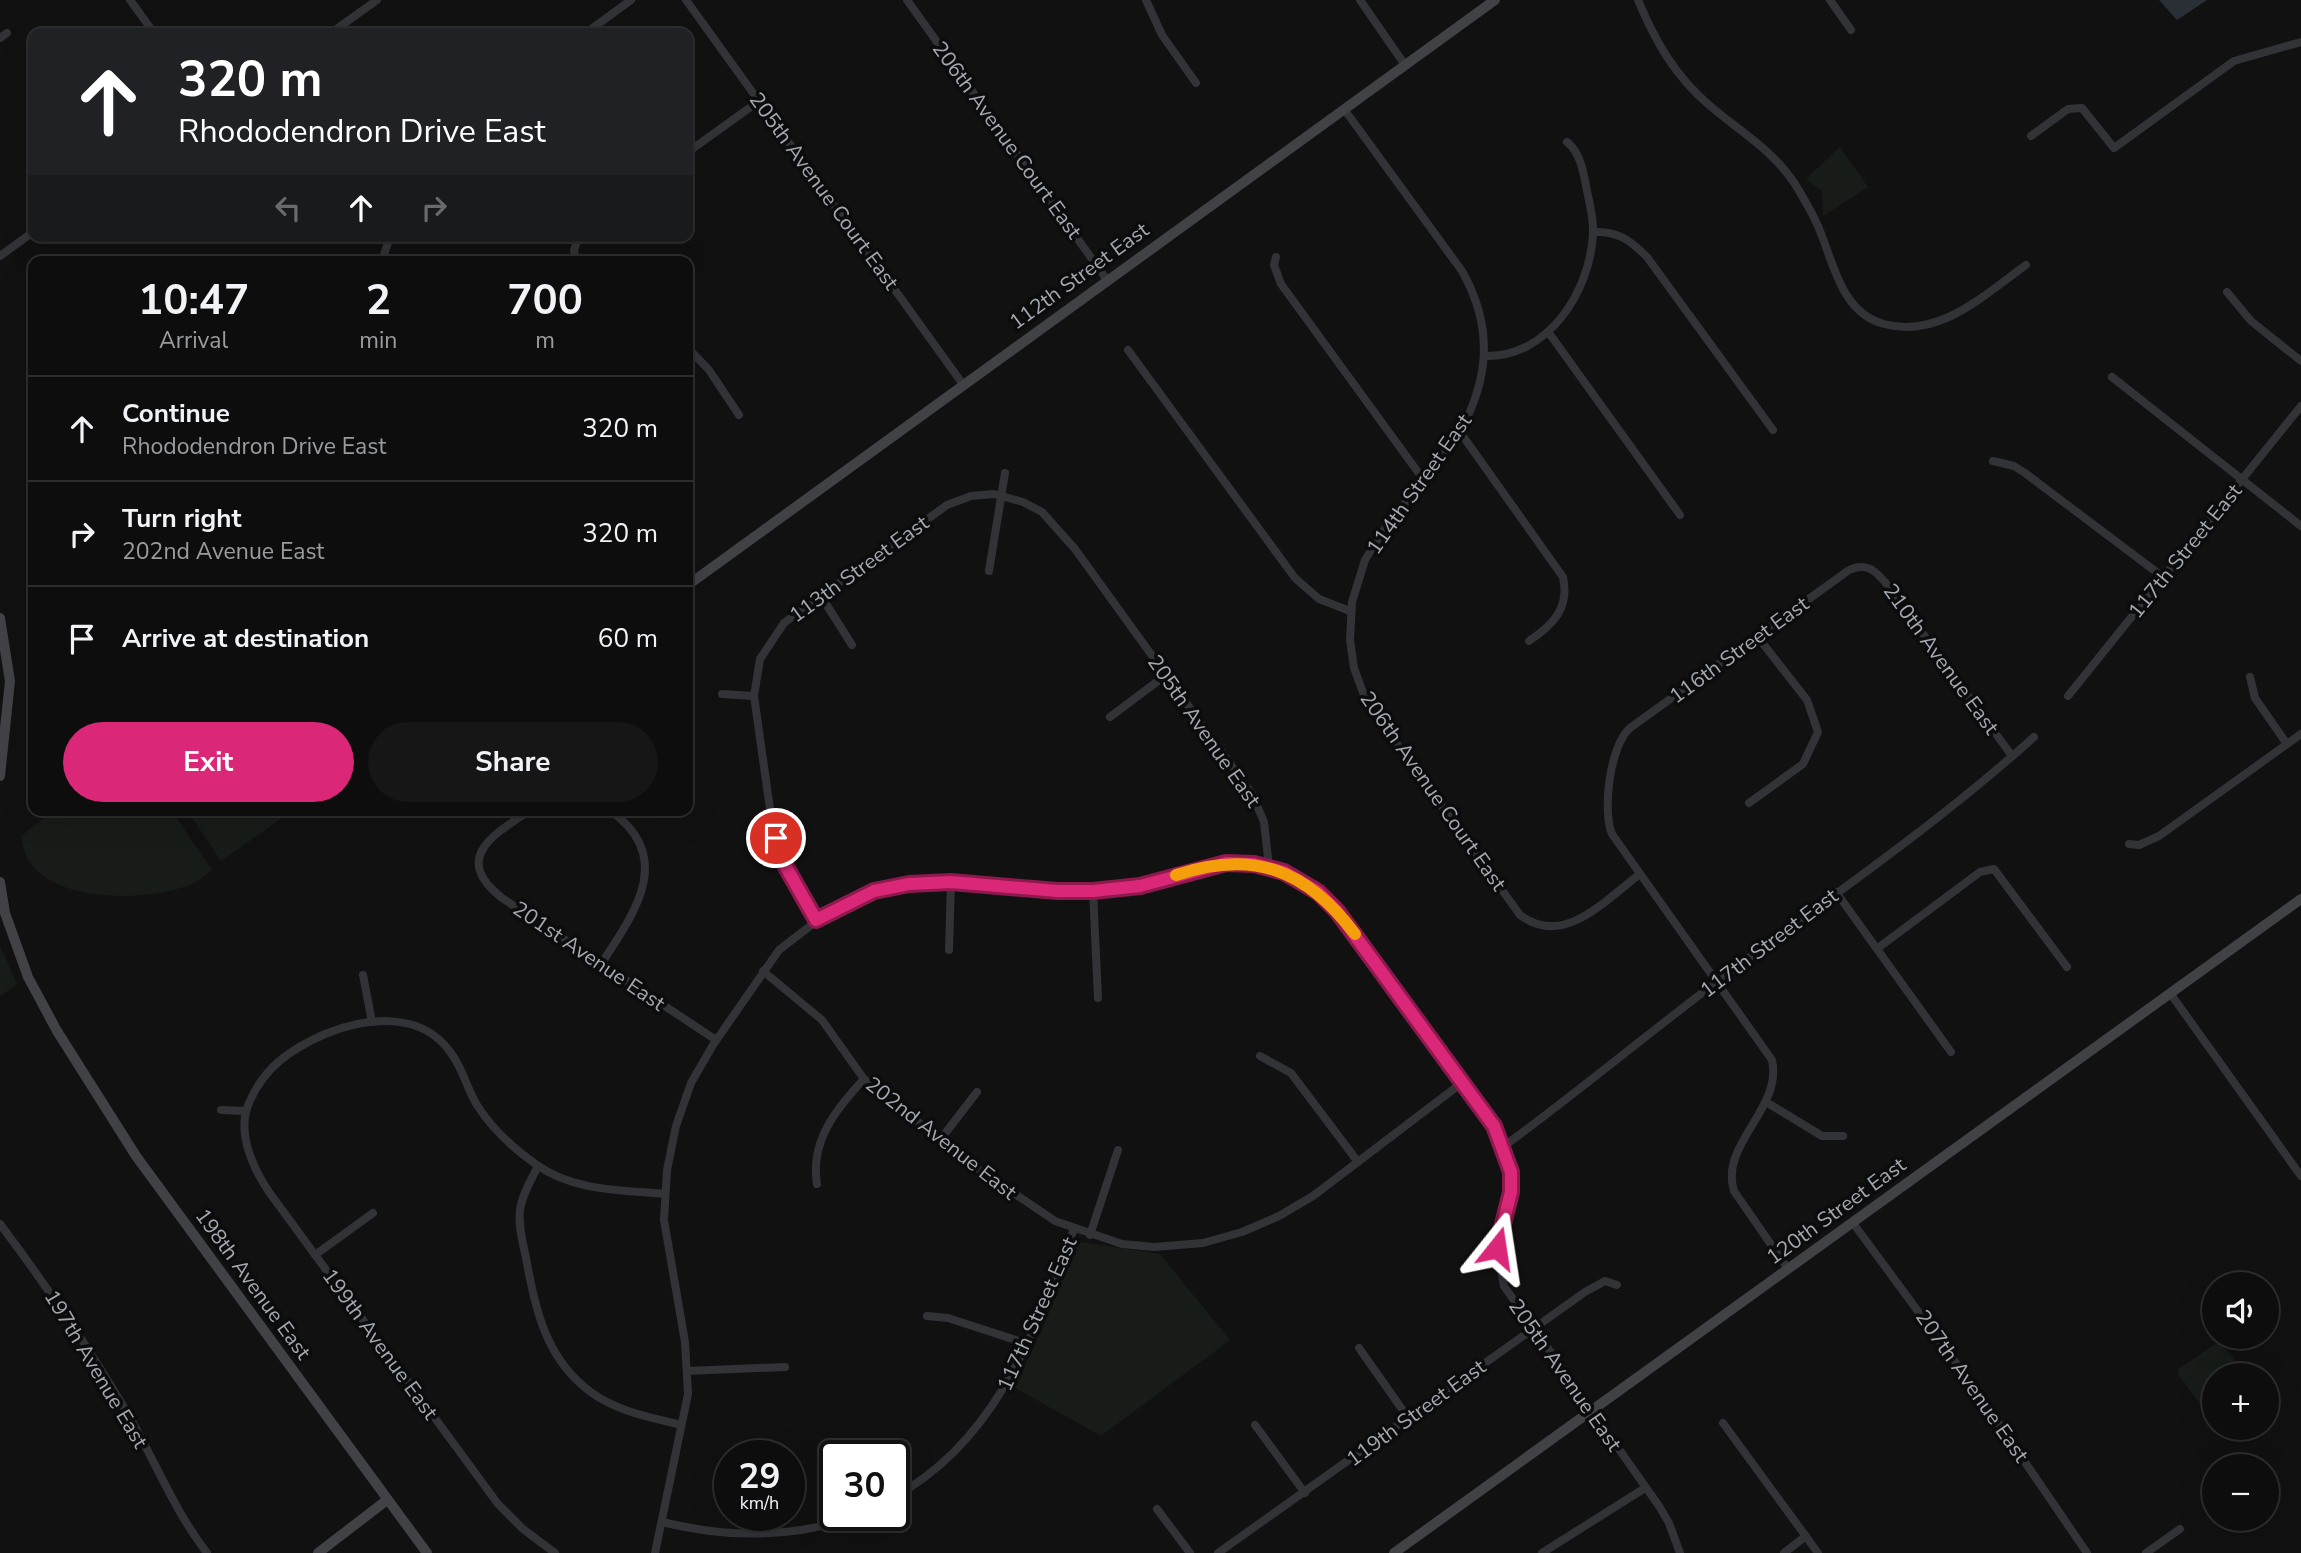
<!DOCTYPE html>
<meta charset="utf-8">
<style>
:root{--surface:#0d0d0e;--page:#161617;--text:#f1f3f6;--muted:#9a9c9e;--line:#2d2d2e;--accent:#db2777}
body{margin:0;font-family:"Nunito Sans",sans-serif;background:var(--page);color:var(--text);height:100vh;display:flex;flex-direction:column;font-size:26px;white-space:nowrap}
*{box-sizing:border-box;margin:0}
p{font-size:23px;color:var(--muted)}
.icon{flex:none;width:38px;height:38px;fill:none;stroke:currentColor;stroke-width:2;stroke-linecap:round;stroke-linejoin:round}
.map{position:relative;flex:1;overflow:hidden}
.details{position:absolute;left:28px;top:256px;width:665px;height:560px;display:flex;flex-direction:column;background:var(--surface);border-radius:14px;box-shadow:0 7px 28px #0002,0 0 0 2px var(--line)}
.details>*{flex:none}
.guide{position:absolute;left:28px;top:28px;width:665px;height:214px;border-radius:14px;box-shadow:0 7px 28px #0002,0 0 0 2px var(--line);background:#202124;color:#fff;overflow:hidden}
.controls{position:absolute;left:2202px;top:1272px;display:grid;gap:14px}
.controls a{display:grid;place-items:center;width:77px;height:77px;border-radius:50%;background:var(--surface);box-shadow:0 7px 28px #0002,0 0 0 2px var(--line);font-size:35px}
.speed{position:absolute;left:714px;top:1440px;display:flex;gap:14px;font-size:35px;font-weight:700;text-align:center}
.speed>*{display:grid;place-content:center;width:91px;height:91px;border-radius:50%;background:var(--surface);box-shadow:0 7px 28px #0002,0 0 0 2px var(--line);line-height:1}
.speed small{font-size:18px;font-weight:400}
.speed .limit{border:4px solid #111;border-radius:10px;background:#fff;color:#111}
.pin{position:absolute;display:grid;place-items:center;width:60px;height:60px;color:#fff;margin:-30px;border:4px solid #fff;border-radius:50%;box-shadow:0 2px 7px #0007}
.me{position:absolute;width:77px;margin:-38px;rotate:15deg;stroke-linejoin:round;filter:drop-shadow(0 0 5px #0008)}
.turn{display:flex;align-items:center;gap:24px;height:147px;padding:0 35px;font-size:32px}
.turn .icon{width:91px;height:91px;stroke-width:2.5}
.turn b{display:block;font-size:49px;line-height:60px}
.lanes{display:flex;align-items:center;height:66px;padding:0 35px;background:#0003;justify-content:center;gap:35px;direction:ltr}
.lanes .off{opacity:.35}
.eta{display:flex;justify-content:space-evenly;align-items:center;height:119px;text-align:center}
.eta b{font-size:42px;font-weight:700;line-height:49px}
.cta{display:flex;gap:14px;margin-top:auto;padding:14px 35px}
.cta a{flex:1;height:80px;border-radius:42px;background:var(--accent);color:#fff;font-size:28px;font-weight:700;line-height:80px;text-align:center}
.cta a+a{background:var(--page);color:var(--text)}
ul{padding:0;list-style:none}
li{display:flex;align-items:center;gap:21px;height:105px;padding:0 35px;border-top:2px solid var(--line)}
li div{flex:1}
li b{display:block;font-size:26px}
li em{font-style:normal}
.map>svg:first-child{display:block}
.green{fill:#181c18}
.water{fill:#292f34}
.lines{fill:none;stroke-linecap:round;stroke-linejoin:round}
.street{stroke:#323337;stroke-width:8}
.secondary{stroke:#404246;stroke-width:10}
.route-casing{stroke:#8e194d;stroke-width:18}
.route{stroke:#db2777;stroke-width:12}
.slow{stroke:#f59e0b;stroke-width:12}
.labels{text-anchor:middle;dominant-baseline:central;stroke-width:7;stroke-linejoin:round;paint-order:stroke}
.street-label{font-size:21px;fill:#a3a8b1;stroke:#0c0c0d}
</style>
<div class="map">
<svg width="2301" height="1553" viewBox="0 0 2301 1553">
<rect width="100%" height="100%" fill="#111112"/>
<g class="green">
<path d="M1840 147 1868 187 1823 216 1822 191 1806 179Z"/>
<path d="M33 664V746L29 705Z"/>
<path d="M55 810H171L212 870C205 875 198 881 190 885 148 901 57 904 29 861 24 854 23 845 21 836Z"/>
<path d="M187 810H293L221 861Z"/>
<path d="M0 946 17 984 0 996Z"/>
<path d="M1081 1242 1160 1254 1230 1340 1101 1436 1014 1387 1042 1330 1073 1250Z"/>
<path d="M2218 1342 2233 1357 2242 1375 2214 1376V1406L2202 1407 2178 1374 2179 1369Z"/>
</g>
<path class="water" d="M2159 0H2207L2177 20Z"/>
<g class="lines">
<g class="street">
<path d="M130 0 154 33"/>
<path d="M686 0 962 383"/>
<path d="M907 0 1107 280"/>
<path d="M1146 0 1162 35 1196 83"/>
<path d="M1360 0 1405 65"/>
<path d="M1638 0C1655 41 1675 76 1709 105 1739 131 1772 149 1795 184 1804 199 1814 215 1820 231 1834 265 1842 313 1884 324 1939 339 1984 295 2026 265"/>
<path d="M1830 0 1851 30"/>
<path d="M331 33 377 0"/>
<path d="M586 33 631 0"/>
<path d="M0 38 7 33"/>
<path d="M1344 109 1462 271C1493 326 1490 377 1460 432L1381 534 1365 560 1352 602 1350 640 1354 668 1366 701 1520 915C1564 948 1605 900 1640 874"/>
<path d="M2031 136 2068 109 2082 108 2114 148 2234 61 2301 42"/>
<path d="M688 152 759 101"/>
<path d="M1593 232C1618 231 1630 240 1647 257L1773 430"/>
<path d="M0 256 33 232"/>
<path d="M1276 257 1274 265 1281 284 1423 479"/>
<path d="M382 261 390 236"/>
<path d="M576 261 574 250 579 236"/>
<path d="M2227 292 2251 321 2301 361"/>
<path d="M1549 333 1680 515"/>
<path d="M688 348 709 370 739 415"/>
<path d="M1128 350 1295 578 1319 599 1350 611"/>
<path d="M1486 356C1548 357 1590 292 1593 234 1594 220 1590 205 1587 191 1584 175 1581 153 1567 142"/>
<path d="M2112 377 2301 526"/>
<path d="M1460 432 1563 577C1570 608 1553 625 1529 641"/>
<path d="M1993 461 2014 466 2025 473 2163 577"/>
<path d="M989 571 1005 473"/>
<path d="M821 596 852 645"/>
<path d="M2250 677 2255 698 2287 744"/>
<path d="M722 694 754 696"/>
<path d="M2068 696 2301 406"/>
<path d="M1110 717 1166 675"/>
<path d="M1749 803 1803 764 1818 732 1807 700 1757 636"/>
<path d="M531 810C494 834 451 858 502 898L716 1040"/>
<path d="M2129 844 2139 845 2159 836 2301 734"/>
<path d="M1093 891 1098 998"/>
<path d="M1836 892 1951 1052"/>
<path d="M816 920 786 867 772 823 754 696 760 659 784 623 947 505 971 496 994 494 1023 502 1042 512 1075 549 1252 794 1264 822 1269 867"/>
<path d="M1878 948 1980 872 1994 869 2067 967"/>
<path d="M949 950 951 882"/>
<path d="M601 964C634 914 677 856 609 810"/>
<path d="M763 971 822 1020 864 1079 971 1164 1055 1221 1122 1244 1154 1247 1203 1243 1242 1232 1279 1216 1313 1196 1463 1082"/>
<path d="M363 975 372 1022"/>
<path d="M2170 993 2301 1176"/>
<path d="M1260 1056 1291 1073 1358 1162"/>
<path d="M1766 1102 1822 1136H1843"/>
<path d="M221 1110 245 1111"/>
<path d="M940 1140 977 1092"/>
<path d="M1503 1147C1582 1089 1657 1026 1735 968 1836 893 1941 821 2034 737"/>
<path d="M538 1166C531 1180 522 1195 520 1210 518 1226 523 1243 526 1258 535 1309 546 1360 592 1393 619 1412 650 1417 681 1425"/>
<path d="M817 1184C810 1141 836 1109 864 1079"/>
<path d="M1853 1223 1973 1386 2087 1553"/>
<path d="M0 1224C46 1285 89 1348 128 1414 155 1461 174 1510 207 1553"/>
<path d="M1090 1235 1118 1150"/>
<path d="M315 1255 373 1213"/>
<path d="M1788 1269 1734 1191C1719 1144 1783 1109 1772 1060L1612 834C1602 811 1610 745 1630 728L1849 570C1868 561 1878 573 1889 587L2012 756"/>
<path d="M927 1316 948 1318 1028 1344"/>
<path d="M1359 1348 1409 1419"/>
<path d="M687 1371 785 1367"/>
<path d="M1723 1423 1818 1553"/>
<path d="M1255 1425 1305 1493"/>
<path d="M894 1497C997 1441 1034 1332 1074 1229"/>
<path d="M1157 1509 1190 1553"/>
<path d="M662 1522C727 1538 792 1539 856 1516"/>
<path d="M555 1553 523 1529 498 1504 269 1192C253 1168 236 1132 249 1103 264 1067 291 1049 325 1034 367 1017 422 1011 451 1053 463 1069 467 1089 477 1105 492 1129 514 1149 537 1165 573 1191 622 1190 665 1194"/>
<path d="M655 1553 688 1394 685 1342 664 1220 667 1170 676 1126 691 1083 713 1045 779 950 827 913 874 891 909 884 951 882 1057 891 1121 889 1197 868 1241 863 1269 867 1298 879 1337 911 1498 1133 1511 1172V1192L1497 1248 1504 1286 1659 1506 1669 1523 1680 1553"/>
<path d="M1218 1553 1585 1292 1605 1281 1617 1285"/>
<path d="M1542 1553 1645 1488"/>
<path d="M1784 1553 1806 1536"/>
<path d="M2146 1553 2180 1529"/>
</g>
<g class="secondary">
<path d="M688 585 1495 0"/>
<path d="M0 618 10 681 0 776"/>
<path d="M0 882 5 913 28 977 57 1031 136 1156 427 1553"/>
<path d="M318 1553 387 1500"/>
<path d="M1394 1553 2301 899"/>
</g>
</g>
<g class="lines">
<defs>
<path id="route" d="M776 838 786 867 816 920 874 891 909 884 951 882 1057 891H1093L1140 886 1226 863 1254 864 1284 872 1318 892 1337 911 1494 1126 1511 1172V1192L1497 1248"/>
</defs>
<use href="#route" class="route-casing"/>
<use href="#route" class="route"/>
<path class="slow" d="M1176 875C1254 849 1307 870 1355 934"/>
</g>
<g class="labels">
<g class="street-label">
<text transform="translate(1007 140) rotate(54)">206th Avenue Court East</text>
<text transform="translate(824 191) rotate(54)">205th Avenue Court East</text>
<text transform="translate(1079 276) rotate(-36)">112th Street East</text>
<text transform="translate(1419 484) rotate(-55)">114th Street East</text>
<text transform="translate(2185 551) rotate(-51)">117th Street East</text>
<text transform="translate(859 569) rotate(-36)">113th Street East</text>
<text transform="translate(1739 650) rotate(-36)">116th Street East</text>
<text transform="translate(1941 659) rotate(54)">210th Avenue East</text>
<text transform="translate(1204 731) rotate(55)">205th Avenue East</text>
<text transform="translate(1433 791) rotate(55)">206th Avenue Court East</text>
<text transform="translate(1769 943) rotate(-37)">117th Street East</text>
<text transform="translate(589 956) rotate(34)">201st Avenue East</text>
<text transform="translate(941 1138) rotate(38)">202nd Avenue East</text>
<text transform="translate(1836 1211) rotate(-36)">120th Street East</text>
<text transform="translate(253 1284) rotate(54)">198th Avenue East</text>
<text transform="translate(1037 1314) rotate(-66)">117th Street East</text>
<text transform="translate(380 1344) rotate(54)">199th Avenue East</text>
<text transform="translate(96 1369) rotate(59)">197th Avenue East</text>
<text transform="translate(1565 1375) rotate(55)">205th Avenue East</text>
<text transform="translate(1972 1386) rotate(55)">207th Avenue East</text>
<text transform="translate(1416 1413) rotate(-36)">119th Street East</text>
</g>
</g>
</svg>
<div class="controls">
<a><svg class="icon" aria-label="sound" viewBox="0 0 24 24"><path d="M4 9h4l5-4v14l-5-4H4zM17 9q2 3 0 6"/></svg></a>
<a>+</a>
<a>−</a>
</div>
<div class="speed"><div>29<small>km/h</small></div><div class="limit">30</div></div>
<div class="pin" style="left:776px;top:838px;background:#d93025"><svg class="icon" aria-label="arrive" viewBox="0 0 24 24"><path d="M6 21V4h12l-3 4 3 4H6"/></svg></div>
<svg class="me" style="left:1497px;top:1248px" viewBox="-20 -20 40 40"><path d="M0-17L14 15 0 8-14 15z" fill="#db2777" stroke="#fff" stroke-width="4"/></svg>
<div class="guide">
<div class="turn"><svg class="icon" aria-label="ahead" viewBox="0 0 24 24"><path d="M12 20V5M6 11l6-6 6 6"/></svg><div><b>320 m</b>Rhododendron Drive East</div></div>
<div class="lanes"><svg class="icon off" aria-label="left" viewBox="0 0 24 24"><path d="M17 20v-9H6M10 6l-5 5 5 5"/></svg><svg class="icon" aria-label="ahead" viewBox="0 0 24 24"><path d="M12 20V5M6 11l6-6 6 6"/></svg><svg class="icon off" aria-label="right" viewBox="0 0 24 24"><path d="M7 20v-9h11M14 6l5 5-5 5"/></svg></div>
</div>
<section class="details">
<div class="eta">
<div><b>10:47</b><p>Arrival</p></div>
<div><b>2</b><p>min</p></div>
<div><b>700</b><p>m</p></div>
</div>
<ul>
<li><svg class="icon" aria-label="ahead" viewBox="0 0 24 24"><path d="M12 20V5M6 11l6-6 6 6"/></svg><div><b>Continue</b><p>Rhododendron Drive East</p></div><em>320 m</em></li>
<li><svg class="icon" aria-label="right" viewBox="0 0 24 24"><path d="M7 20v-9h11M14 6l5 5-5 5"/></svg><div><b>Turn right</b><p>202nd Avenue East</p></div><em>320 m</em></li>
<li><svg class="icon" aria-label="arrive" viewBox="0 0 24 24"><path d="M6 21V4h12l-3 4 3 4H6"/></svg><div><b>Arrive at destination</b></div><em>60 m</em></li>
</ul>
<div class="cta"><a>Exit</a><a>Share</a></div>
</section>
</div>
